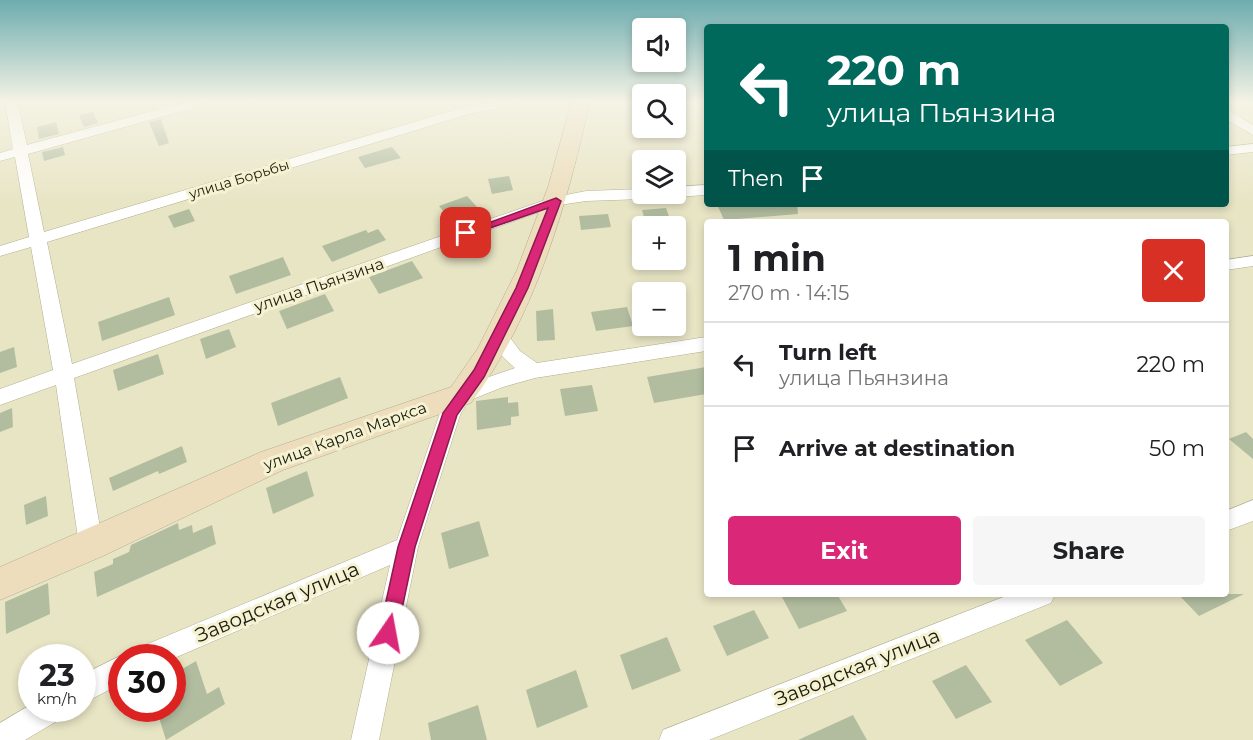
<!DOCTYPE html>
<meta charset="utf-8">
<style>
:root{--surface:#fff;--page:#f6f6f6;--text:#202124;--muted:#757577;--line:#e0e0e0;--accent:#db2777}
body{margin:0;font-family:Montserrat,sans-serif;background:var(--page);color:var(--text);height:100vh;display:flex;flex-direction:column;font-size:22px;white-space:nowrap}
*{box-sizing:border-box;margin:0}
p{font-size:20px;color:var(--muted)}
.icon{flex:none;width:33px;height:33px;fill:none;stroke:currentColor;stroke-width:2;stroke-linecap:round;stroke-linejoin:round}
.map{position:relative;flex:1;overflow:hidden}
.details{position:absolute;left:704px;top:219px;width:525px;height:378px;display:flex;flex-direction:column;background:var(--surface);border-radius:6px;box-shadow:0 3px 9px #0003}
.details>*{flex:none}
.guide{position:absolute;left:704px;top:24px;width:525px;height:183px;border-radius:6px;box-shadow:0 3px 9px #0003;background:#00695c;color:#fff;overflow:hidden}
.fabs{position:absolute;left:632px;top:18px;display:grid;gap:12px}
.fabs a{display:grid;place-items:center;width:54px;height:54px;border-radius:6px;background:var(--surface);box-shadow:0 3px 9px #0003;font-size:30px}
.speed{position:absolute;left:18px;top:644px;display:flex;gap:12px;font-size:30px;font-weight:700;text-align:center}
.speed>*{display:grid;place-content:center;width:78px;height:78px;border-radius:50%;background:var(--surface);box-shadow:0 3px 9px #0003;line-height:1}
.speed small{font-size:15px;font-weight:400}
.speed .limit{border:9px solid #d22;background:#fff;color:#111}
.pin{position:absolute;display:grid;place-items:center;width:51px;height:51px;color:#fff;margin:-26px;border-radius:12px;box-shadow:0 3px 9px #0006}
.me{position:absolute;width:66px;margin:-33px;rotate:12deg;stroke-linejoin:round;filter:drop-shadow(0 0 4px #0008)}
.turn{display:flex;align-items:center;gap:21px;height:126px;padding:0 24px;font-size:27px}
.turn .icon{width:78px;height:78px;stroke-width:2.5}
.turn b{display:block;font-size:42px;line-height:51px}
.then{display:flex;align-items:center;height:57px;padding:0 24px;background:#0003;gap:12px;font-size:22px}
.round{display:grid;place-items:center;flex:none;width:63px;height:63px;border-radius:6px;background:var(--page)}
.headline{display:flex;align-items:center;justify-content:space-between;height:102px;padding:0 24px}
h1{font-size:36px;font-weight:700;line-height:45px}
.action{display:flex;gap:12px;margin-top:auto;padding:12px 24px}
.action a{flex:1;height:69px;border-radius:6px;background:var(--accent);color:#fff;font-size:24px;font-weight:700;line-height:69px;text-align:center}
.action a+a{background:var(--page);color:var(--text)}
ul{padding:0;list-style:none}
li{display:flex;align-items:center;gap:18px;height:84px;padding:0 24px;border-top:2px solid var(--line)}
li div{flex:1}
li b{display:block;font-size:22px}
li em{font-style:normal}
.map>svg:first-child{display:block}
.building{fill:#b2bda0}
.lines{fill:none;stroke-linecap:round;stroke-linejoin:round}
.street-casing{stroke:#b1ae90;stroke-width:1}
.secondary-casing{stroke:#b1ae90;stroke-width:1}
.street{fill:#fff;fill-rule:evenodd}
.secondary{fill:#edddbc;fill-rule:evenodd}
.route{fill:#db2777;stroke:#8e194d;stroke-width:1.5}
.labels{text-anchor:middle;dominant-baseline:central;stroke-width:6;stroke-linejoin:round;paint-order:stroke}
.far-street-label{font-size:14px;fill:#1c1a0f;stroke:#f5f2d2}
.street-label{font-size:16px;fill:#1c1a0f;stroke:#f5f2d2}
.near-street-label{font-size:20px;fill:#1c1a0f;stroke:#f5f2d2}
</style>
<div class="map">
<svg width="1253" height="740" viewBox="0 0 1253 740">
<rect width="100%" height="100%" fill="#e8e5c5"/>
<g class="building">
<path d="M93 112 98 123 84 127 79 115Z"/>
<path d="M161 119 169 143 159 146 149 122Z"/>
<path d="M56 122 59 134 39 139 37 127Z"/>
<path d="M63 147 65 155 44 161 42 152Z"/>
<path d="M392 147 401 158 365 168 358 157Z"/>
<path d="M509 176 513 190 492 194 488 179Z"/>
<path d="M467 196 478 208 450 219 439 206Z"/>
<path d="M717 204H797L798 214 724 220Z"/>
<path d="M666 208 671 222 646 224 642 210Z"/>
<path d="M189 209 195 221 174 228 168 216Z"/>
<path d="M608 214 611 227 581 230 579 216Z"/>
<path d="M378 229 386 240 332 262 322 246 366 230 368 233Z"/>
<path d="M283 257 291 275 236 294 229 276Z"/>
<path d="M412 261 423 278 379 294 369 277Z"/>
<path d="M325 294 334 311 287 329 279 311Z"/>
<path d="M169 297 175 315 102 341 98 322Z"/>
<path d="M627 307 633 326 596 331 591 312Z"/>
<path d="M553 309 555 340 537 341 536 311Z"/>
<path d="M229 329 236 347 206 359 200 339Z"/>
<path d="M14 347 17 367 0 373V352Z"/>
<path d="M158 354 164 374 118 391 113 370Z"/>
<path d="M706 367V394L654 403 647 377Z"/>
<path d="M340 377 348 398 278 426 271 403Z"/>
<path d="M592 385 598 411 565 416 560 389Z"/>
<path d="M508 397V403L518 402 519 416 511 417V425L477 430 476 401Z"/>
<path d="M12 408 13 427 0 432V413Z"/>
<path d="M1246 432 1253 439V459L1229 439Z"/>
<path d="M182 446 187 462 159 474 158 471 113 491 109 478Z"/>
<path d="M307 471 314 496 273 514 266 488Z"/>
<path d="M46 496 48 516 26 525 24 505Z"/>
<path d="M479 521 489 556 449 569 441 533Z"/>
<path d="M178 523 179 530 192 525 193 533 212 525 216 544 97 597 94 572 113 564V559L129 552 131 545Z"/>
<path d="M48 583 50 614 6 634 5 602Z"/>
<path d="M790 594H837L847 611 799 629 782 597Z"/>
<path d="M1178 594H1244L1199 616Z"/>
<path d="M754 610 769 638 727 656 713 626Z"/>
<path d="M1067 620 1103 663 1060 686 1025 640Z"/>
<path d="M667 637 681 671 632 690 620 655Z"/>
<path d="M196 661 207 694 219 687 225 704 166 740 156 708H172V675Z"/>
<path d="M966 665 992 702 956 719 932 681Z"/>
<path d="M576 670 588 707 537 728 526 690Z"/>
<path d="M478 705 487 740H431L428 723Z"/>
<path d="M853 715 867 740H798Z"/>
</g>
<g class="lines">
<defs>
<g id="street">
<path d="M5 101H17L27 145 189 101H208L207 104 28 154 44 232 461 108 497 101H520L519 104 469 114 47 242 72 364 551 198 586 191 642 189V194H651L643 199 586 201 559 205 74 378 103 545 99 553 91 556 83 553 79 545 56 385 0 405V389L53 370 31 247 0 256V246L29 237 15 157 0 161V153L13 149Z"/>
<path d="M1226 109 1253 125V135L1226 119Z"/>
<path d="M1253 144V152L1226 155V147Z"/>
<path d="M706 185V195L675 197 668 194H675V187Z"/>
<path d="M1253 256V266L1226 270V260Z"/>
<path d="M498 329 505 331 520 351 537 363 706 337V351L535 378 503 387 468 401 460 415 418 547 379 740H351L390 565 172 659V657H134L138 648 397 540 440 413 454 389 515 368 503 357 489 336 491 331Z"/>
<path d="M1253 500V521L1226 531V511Z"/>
<path d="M1011 594H1055L1051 603 709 740H659L663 730Z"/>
<path d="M122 655 128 657H122V683L82 704V675Z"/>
<path d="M32 704V708H66L62 718 25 740H0V723Z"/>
</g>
<path id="secondary" d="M572 101H590C568 202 534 319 471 403L283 470 103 556 0 600V567L261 452 451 387 478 348 517 270 548 187Z"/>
</defs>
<use href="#street" class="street-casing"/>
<use href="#secondary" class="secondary-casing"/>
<use href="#street" class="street"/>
<use href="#secondary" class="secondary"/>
</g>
<linearGradient id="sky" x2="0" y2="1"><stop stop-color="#6dacaf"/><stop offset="0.5" stop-color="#f5f3e5"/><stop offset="1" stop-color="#f5f3e5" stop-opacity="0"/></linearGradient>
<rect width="1253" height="204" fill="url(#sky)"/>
<path class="route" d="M556 198 561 201 528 288 484 377 457 415 415 547 397 633 394 639 388 642 381 639 379 633 398 547 443 413 474 370 516 288 548 208 470 235H462L461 233Z"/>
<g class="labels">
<g class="far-street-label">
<text transform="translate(239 179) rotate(-17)">улица Борьбы</text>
</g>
<g class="street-label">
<text transform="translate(319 285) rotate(-19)">улица Пьянзина</text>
<text transform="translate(345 436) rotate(-20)">улица Карла Маркса</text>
</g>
<g class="near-street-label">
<text transform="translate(277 602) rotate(-23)">Заводская улица</text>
<text transform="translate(857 667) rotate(-22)">Заводская улица</text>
</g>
</g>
</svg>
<div class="fabs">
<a><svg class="icon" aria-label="sound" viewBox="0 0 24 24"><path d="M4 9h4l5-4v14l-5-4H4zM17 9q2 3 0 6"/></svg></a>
<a><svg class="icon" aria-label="search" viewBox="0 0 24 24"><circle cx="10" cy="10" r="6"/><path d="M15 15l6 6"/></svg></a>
<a><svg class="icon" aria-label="layers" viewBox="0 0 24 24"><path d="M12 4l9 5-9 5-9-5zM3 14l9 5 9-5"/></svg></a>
<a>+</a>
<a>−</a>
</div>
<div class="speed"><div>23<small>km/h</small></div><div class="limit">30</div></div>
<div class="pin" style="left:466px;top:233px;background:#d93025"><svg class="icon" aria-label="arrive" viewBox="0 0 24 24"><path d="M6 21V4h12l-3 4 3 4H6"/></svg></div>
<svg class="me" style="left:388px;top:633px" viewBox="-20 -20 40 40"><circle r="19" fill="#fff"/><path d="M0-13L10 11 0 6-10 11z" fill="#db2777"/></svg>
<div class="guide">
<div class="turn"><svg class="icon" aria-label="left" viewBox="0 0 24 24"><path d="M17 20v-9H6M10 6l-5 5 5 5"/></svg><div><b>220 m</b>улица Пьянзина</div></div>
<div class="then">Then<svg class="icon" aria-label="arrive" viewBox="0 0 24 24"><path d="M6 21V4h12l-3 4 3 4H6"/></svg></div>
</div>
<section class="details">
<div class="headline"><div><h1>1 min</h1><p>270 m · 14:15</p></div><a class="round" style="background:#d93025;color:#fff"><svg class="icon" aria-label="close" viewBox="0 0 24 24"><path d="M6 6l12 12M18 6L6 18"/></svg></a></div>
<ul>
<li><svg class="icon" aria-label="left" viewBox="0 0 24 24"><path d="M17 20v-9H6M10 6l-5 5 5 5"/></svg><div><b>Turn left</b><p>улица Пьянзина</p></div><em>220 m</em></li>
<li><svg class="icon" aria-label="arrive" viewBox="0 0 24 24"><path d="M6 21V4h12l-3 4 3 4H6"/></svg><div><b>Arrive at destination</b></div><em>50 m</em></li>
</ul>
<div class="action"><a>Exit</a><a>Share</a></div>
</section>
</div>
